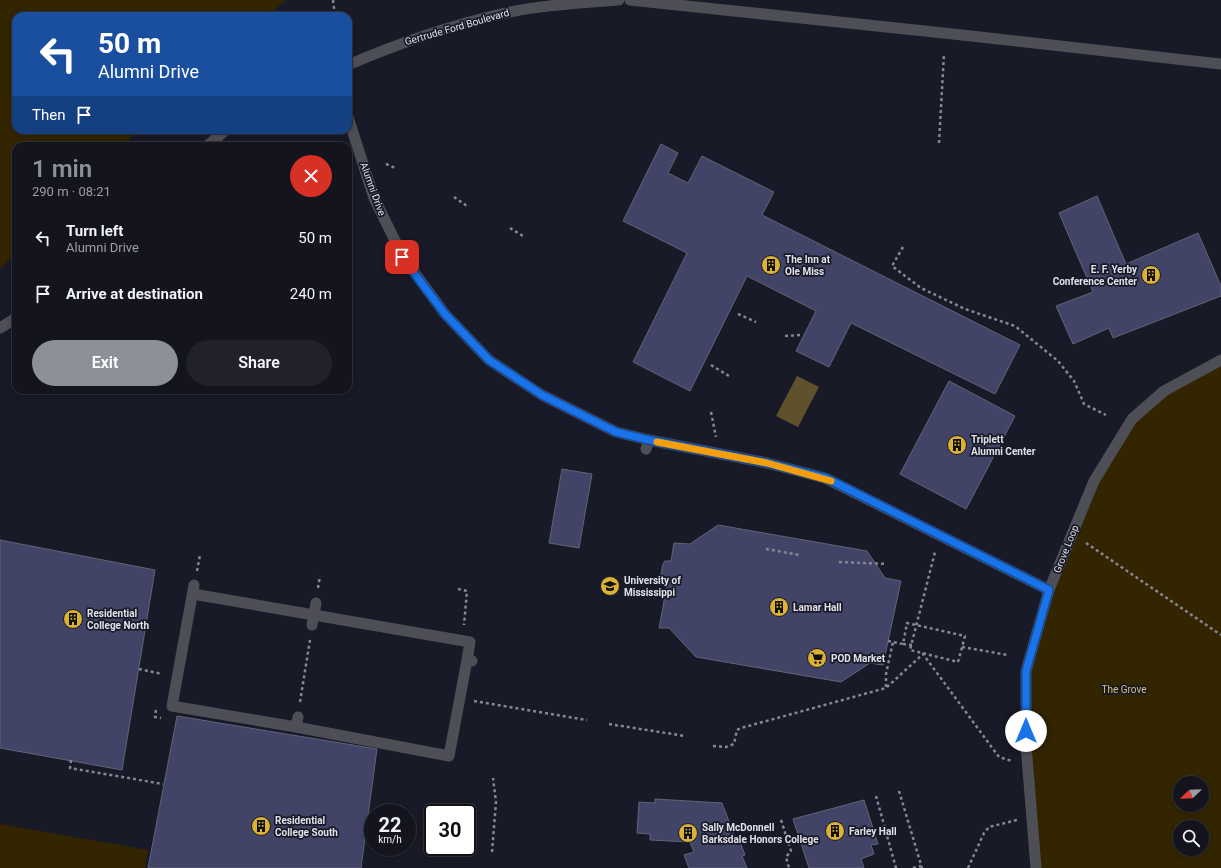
<!DOCTYPE html>
<meta charset="utf-8">
<style>
:root{--surface:#13141d;--page:#20212a;--text:#f1f3f6;--muted:#9d9ea4;--line:#32333b;--accent:#8c9099}
body{margin:0;font-family:Roboto,sans-serif;background:var(--page);color:var(--text);height:100vh;display:flex;flex-direction:column;font-size:15px;white-space:nowrap}
*{box-sizing:border-box;margin:0}
p{font-size:13px;color:var(--muted)}
.icon{flex:none;width:22px;height:22px;fill:none;stroke:currentColor;stroke-width:2;stroke-linecap:round;stroke-linejoin:round}
.map{position:relative;flex:1;overflow:hidden}
.drawer{position:absolute;left:12px;top:142px;width:340px;height:252px;display:flex;flex-direction:column;background:var(--surface);border-radius:12px;box-shadow:0 2px 6px #0003,0 0 0 1px var(--line)}
.drawer>*{flex:none}
.hud{position:absolute;left:12px;top:12px;width:340px;height:122px;border-radius:12px;box-shadow:0 2px 6px #0003,0 0 0 1px var(--line);background:#1a4fa0;color:#fff;overflow:hidden}
.needle{width:26px;rotate:247deg}
.tools{position:absolute;left:1173px;top:776px;display:grid;gap:8px}
.tools a{display:grid;place-items:center;width:36px;height:36px;border-radius:50%;background:var(--surface);box-shadow:0 2px 6px #0003,0 0 0 1px var(--line);font-size:20px}
.speed{position:absolute;left:364px;top:804px;display:flex;gap:8px;font-size:20px;font-weight:700;text-align:center}
.speed>*{display:grid;place-content:center;width:52px;height:52px;border-radius:50%;background:var(--surface);box-shadow:0 2px 6px #0003,0 0 0 1px var(--line);line-height:1}
.speed small{font-size:10px;font-weight:400}
.speed .limit{border:2px solid #111;border-radius:6px;background:#fff;color:#111}
.pin{position:absolute;display:grid;place-items:center;width:34px;height:34px;color:#fff;margin:-17px;border-radius:8px;box-shadow:0 2px 6px #0006}
.me{position:absolute;width:44px;margin:-22px;rotate:0deg;stroke-linejoin:round;filter:drop-shadow(0 0 3px #0008)}
.turn{display:flex;align-items:center;gap:14px;height:84px;padding:0 20px;font-size:18px}
.turn .icon{width:52px;height:52px;stroke-width:2.5}
.turn b{display:block;font-size:28px;line-height:34px}
.then{display:flex;align-items:center;height:38px;padding:0 20px;background:#0003;gap:8px;font-size:15px}
.round{display:grid;place-items:center;flex:none;width:42px;height:42px;border-radius:21px;background:var(--page)}
.summary{display:flex;align-items:center;justify-content:space-between;height:68px;padding:0 20px}
h1{font-size:24px;font-weight:600;line-height:30px;color:var(--accent)}
.action{display:flex;gap:8px;margin-top:auto;padding:8px 20px}
.action a{flex:1;height:46px;border-radius:24px;background:var(--accent);color:#fff;font-size:16px;font-weight:600;line-height:46px;text-align:center}
.action a+a{background:var(--page);color:var(--text)}
ul{padding:0;list-style:none}
li{display:flex;align-items:center;gap:12px;height:56px;padding:0 20px}
li div{flex:1}
li b{display:block;font-size:15px}
li em{font-style:normal}
.map>svg:first-child{display:block}
.green{fill:#322500;fill-rule:evenodd}
.water{fill:#5f512b}
.building{fill:#414466;stroke:#626475}
.lines{fill:none;stroke-linecap:round;stroke-linejoin:round}
.path{stroke:#868792;stroke-width:2.5;stroke-dasharray:3 3;stroke-linecap:butt}
.pedestrian{stroke:#4e4f56;stroke-width:11}
.minor{stroke:#4e4f56;stroke-width:11}
.tertiary{stroke:#4e4f56;stroke-width:11}
.route-casing{stroke:#114b97;stroke-width:10}
.route{stroke:#1a73e8;stroke-width:7}
.slow{stroke:#f59e0b;stroke-width:7}
.labels{text-anchor:middle;dominant-baseline:central;stroke-width:3.5;stroke-linejoin:round;paint-order:stroke}
.street-label{font-size:10px;fill:#e0e1eb;stroke:#191a27}
.poi-label{font-size:10px;font-weight:bold;fill:#e0e1eb;stroke:#191a27;text-anchor:start}
.park-label{font-size:10px;fill:#d7bf7e;stroke:#191a27}
</style>
<div class="map">
<svg width="1221" height="868" viewBox="0 0 1221 868">
<rect width="100%" height="100%" fill="#191a27"/>
<g class="green">
<path d="M0 0H286L267 16H16V130H138L122 146H16V254L0 269Z"/>
<path d="M1221 360V868H1036L1026 671 1049 590 1094 481 1132 419 1164 391ZM1180 783H1202V805H1180ZM1180 827H1202V849H1180Z"/>
<path d="M0 824 148 850 145 868H0Z"/>
</g>
<path class="water" d="M797 376 819 387 798 427 776 416Z"/>
<g class="building">
<path d="M661 144 678 153 668 173 688 183 702 156 774 192 762 215 1020 345 995 394 851 323 829 367 796 351 816 311 747 276 690 391 633 362 687 253 623 221Z"/>
<path d="M1097 196 1126 264 1198 233 1221 286V296L1113 338 1109 328 1073 344 1056 306 1093 292 1059 213Z"/>
<path d="M949 381 1015 416 966 509 900 474Z"/>
<path d="M562 469 592 474 579 548 549 543Z"/>
<path d="M718 525 867 551 885 578 901 581 883 665 870 663 841 682 696 657 669 628H659L667 585 663 584 660 580 663 564 665 561H671L674 543 690 544Z"/>
<path d="M0 540 155 570 122 770 0 748Z"/>
<path d="M177 716 377 749 361 868H148Z"/>
<path d="M655 799 722 803 736 840 739 839 745 855 742 856 747 868H689L684 855 694 852 690 842 650 840V834L637 833 639 802 655 803Z"/>
<path d="M864 800 878 844 871 845 874 854 861 859 864 868H809L793 819Z"/>
</g>
<g class="lines">
<g class="path">
<path d="M333 0 335 16"/>
<path d="M939 143 944 54"/>
<path d="M386 164 395 168"/>
<path d="M454 197 467 206"/>
<path d="M510 228 523 236"/>
<path d="M903 247 892 266 921 288 965 309 1015 326 1058 361 1074 381 1084 404 1106 415"/>
<path d="M738 314 756 322"/>
<path d="M785 336 801 335"/>
<path d="M711 365 729 376"/>
<path d="M711 412 716 437"/>
<path d="M1086 543 1221 635"/>
<path d="M766 549 800 555"/>
<path d="M839 562 887 564"/>
<path d="M197 571 200 555"/>
<path d="M318 588 320 576"/>
<path d="M458 589 467 591 464 625"/>
<path d="M888 641 903 644 907 623 965 636 958 662 910 650 935 552"/>
<path d="M903 644 912 645"/>
<path d="M962 647 1008 655"/>
<path d="M139 669 162 674"/>
<path d="M886 687V674L893 642"/>
<path d="M474 701 587 720"/>
<path d="M300 702 310 640"/>
<path d="M156 710 155 717 161 718"/>
<path d="M609 724 685 736"/>
<path d="M713 746 726 747 734 744 737 730 741 728 886 688 923 654 999 757 1012 761"/>
<path d="M71 760 70 768 163 784"/>
<path d="M899 791 922 868"/>
<path d="M876 796 896 868"/>
<path d="M781 820 791 851 786 857 789 868"/>
<path d="M492 852 496 802 493 778"/>
<path d="M913 868 921 866"/>
<path d="M968 868 984 833 989 827 1017 820"/>
</g>
<g class="pedestrian">
<path d="M194 585 172 706 296 727 449 756 467 660 472 661"/>
<path d="M193 594 470 642 467 660"/>
<path d="M312 625 316 603"/>
<path d="M296 727 298 717"/>
</g>
<g class="minor">
<path d="M348 117 374 198 403 257 445 314 489 360 542 395 616 432 649 440 646 449"/>
<path d="M649 440 767 463 825 478 1049 590"/>
<path d="M1036 868 1026 745V671L1049 590 1094 481 1132 419 1164 391 1221 360"/>
</g>
<g class="tertiary">
<path d="M630 0 953 34 1221 64"/>
<path d="M348 65C397 44 448 26 501 14 539 5 580 3 619 0"/>
<path d="M207 146 226 130"/>
<path d="M0 328 16 318"/>
</g>
</g>
<g class="lines">
<defs>
<path id="route" d="M402 257 445 314 489 360 542 395 616 432 649 440 767 463 826 478 1049 590 1026 671V731"/>
</defs>
<use href="#route" class="route-casing"/>
<use href="#route" class="route"/>
<path class="slow" d="M657 442 767 463 831 481"/>
</g>
<defs>
<symbol id="building-disc" viewBox="-11 -11 22 22"><circle r="9.5" fill="#dcb233" stroke="#191a27"/><path d="M-4-6H4V6H1V3H-1V6H-4ZM-2.5-4.3h1.7v1.8h-1.7ZM.8-4.3h1.7v1.8H.8ZM-2.5-1h1.7V.8h-1.7ZM.8-1h1.7V.8H.8Z" fill="#111"/></symbol>
<symbol id="university-disc" viewBox="-11 -11 22 22"><circle r="9.5" fill="#dcb233" stroke="#191a27"/><path d="M0-5L7-2L0 1L-7-2ZM-4 1L0 2.5L4 1V4Q0 6-4 4Z" fill="#111"/></symbol>
<symbol id="supermarket-disc" viewBox="-11 -11 22 22"><circle r="9.5" fill="#dcb233" stroke="#191a27"/><path d="M-6-5.5h2.5l.6 2H6L4.5 2H-2.5L-4.4-4H-6ZM-1.5 3.2a1.3 1.3 0 1 0 .1 0ZM3 3.2a1.3 1.3 0 1 0 .1 0Z" fill="#111"/></symbol>
</defs>
<g fill-rule="evenodd">
<use href="#building-disc" x="760" y="254" width="22" height="22"/>
<use href="#building-disc" x="1140" y="264" width="22" height="22"/>
<use href="#building-disc" x="946" y="434" width="22" height="22"/>
<use href="#university-disc" x="599" y="575" width="22" height="22"/>
<use href="#building-disc" x="768" y="596" width="22" height="22"/>
<use href="#building-disc" x="62" y="608" width="22" height="22"/>
<use href="#supermarket-disc" x="806" y="647" width="22" height="22"/>
<use href="#building-disc" x="250" y="815" width="22" height="22"/>
<use href="#building-disc" x="824" y="820" width="22" height="22"/>
<use href="#building-disc" x="677" y="822" width="22" height="22"/>
</g>
<g class="labels">
<g class="street-label">
<text transform="translate(457 27) rotate(-16)">Gertrude Ford Boulevard</text>
<text transform="translate(373 189) rotate(70)">Alumni Drive</text>
<text transform="translate(1066 549) rotate(-68)">Grove Loop</text>
</g>
<g class="poi-label">
<text x="785" y="259">The Inn at<tspan x="785" dy="12">Ole Miss</tspan></text>
<text x="1137" y="269" text-anchor="end">E. F. Yerby<tspan x="1137" dy="12">Conference Center</tspan></text>
<text x="971" y="439">Triplett<tspan x="971" dy="12">Alumni Center</tspan></text>
<text x="624" y="580">University of<tspan x="624" dy="12">Mississippi</tspan></text>
<text x="793" y="607">Lamar Hall</text>
<text x="87" y="613">Residential<tspan x="87" dy="12">College North</tspan></text>
<text x="831" y="658">POD Market</text>
<text x="275" y="820">Residential<tspan x="275" dy="12">College South</tspan></text>
<text x="702" y="827">Sally McDonnell<tspan x="702" dy="12">Barksdale Honors College</tspan></text>
<text x="849" y="831">Farley Hall</text>
</g>
<g class="park-label">
<text x="1124" y="689">The Grove</text>
</g>
</g>
</svg>
<div class="tools">
<a><svg class="needle" viewBox="-14 -14 28 28"><path d="M0-13l5 13h-10z" fill="#e53935"/><path d="M0 13l5-13h-10z" fill="#9d9ea4"/></svg></a>
<a><svg class="icon" aria-label="search" viewBox="0 0 24 24"><circle cx="10" cy="10" r="6"/><path d="M15 15l6 6"/></svg></a>
</div>
<div class="speed"><div>22<small>km/h</small></div><div class="limit">30</div></div>
<div class="pin" style="left:402px;top:257px;background:#d93025"><svg class="icon" aria-label="arrive" viewBox="0 0 24 24"><path d="M6 21V4h12l-3 4 3 4H6"/></svg></div>
<svg class="me" style="left:1026px;top:731px" viewBox="-20 -20 40 40"><circle r="19" fill="#fff"/><path d="M0-13L10 11 0 6-10 11z" fill="#1a73e8"/></svg>
<div class="hud">
<div class="turn"><svg class="icon" aria-label="left" viewBox="0 0 24 24"><path d="M17 20v-9H6M10 6l-5 5 5 5"/></svg><div><b>50 m</b>Alumni Drive</div></div>
<div class="then">Then<svg class="icon" aria-label="arrive" viewBox="0 0 24 24"><path d="M6 21V4h12l-3 4 3 4H6"/></svg></div>
</div>
<section class="drawer">
<div class="summary"><div><h1>1 min</h1><p>290 m · 08:21</p></div><a class="round" style="background:#d93025;color:#fff"><svg class="icon" aria-label="close" viewBox="0 0 24 24"><path d="M6 6l12 12M18 6L6 18"/></svg></a></div>
<ul>
<li><svg class="icon" aria-label="left" viewBox="0 0 24 24"><path d="M17 20v-9H6M10 6l-5 5 5 5"/></svg><div><b>Turn left</b><p>Alumni Drive</p></div><em>50 m</em></li>
<li><svg class="icon" aria-label="arrive" viewBox="0 0 24 24"><path d="M6 21V4h12l-3 4 3 4H6"/></svg><div><b>Arrive at destination</b></div><em>240 m</em></li>
</ul>
<div class="action"><a>Exit</a><a>Share</a></div>
</section>
</div>
